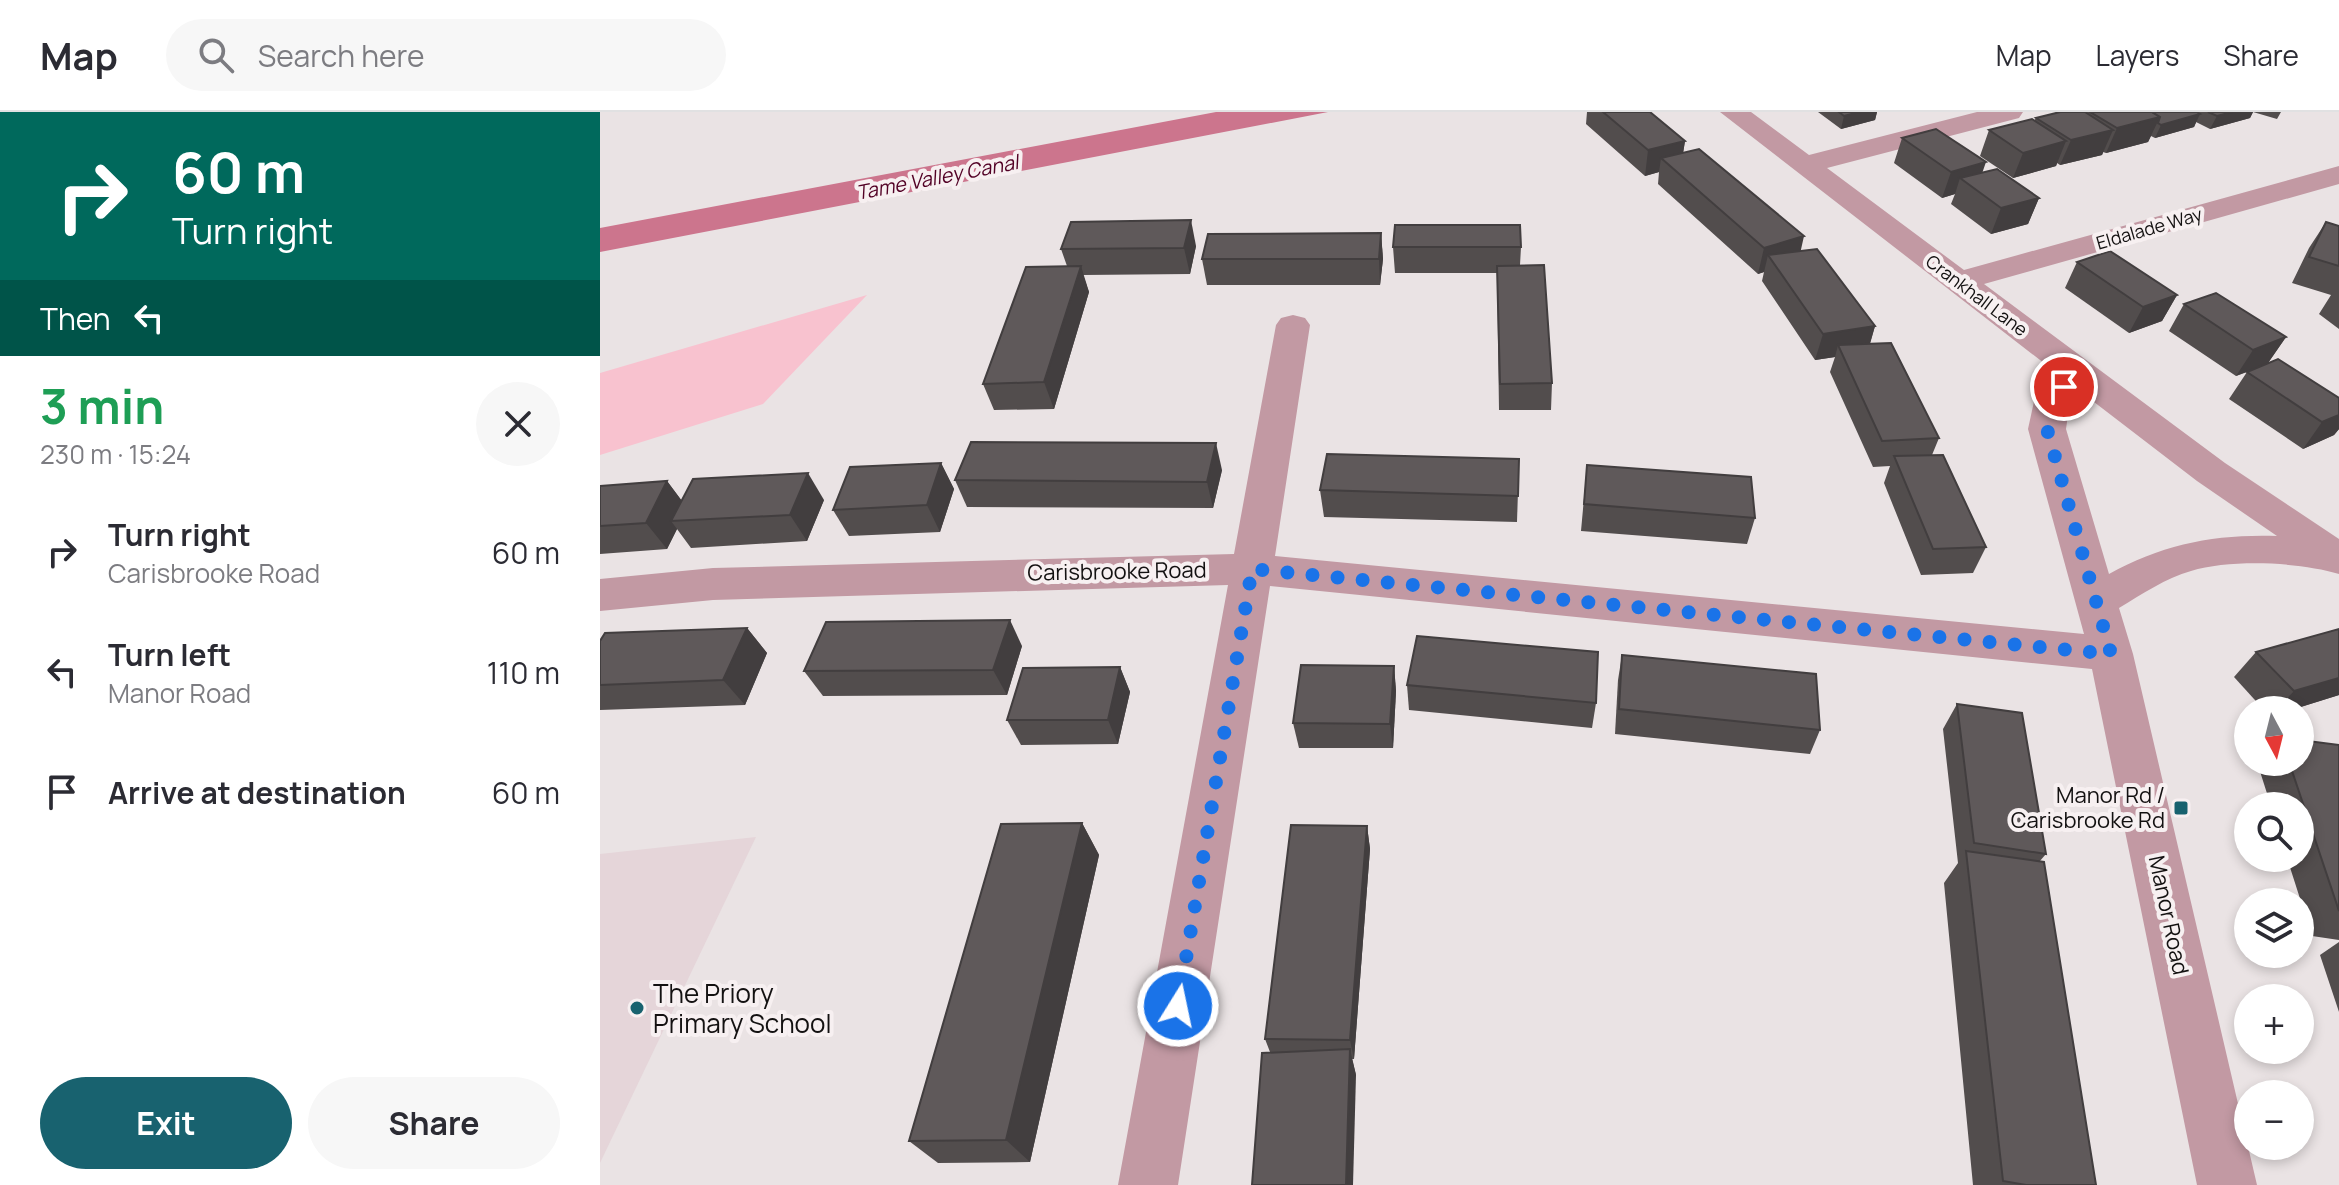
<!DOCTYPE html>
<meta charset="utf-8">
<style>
:root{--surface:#fff;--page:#f7f7f7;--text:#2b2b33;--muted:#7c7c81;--line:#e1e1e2;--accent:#18626f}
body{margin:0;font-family:Manrope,sans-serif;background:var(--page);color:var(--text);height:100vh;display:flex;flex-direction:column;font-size:30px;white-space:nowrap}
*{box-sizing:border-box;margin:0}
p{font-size:26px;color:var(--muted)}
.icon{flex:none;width:44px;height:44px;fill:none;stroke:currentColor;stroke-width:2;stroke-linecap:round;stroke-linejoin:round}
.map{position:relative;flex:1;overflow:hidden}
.side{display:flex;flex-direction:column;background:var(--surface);width:600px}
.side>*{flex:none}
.hud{background:#00695c;color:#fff;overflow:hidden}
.needle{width:52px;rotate:173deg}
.tools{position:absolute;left:1634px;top:584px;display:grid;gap:16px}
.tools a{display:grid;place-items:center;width:80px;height:80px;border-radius:50%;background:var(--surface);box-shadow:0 4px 12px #0003;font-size:40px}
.pin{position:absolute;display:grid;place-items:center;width:68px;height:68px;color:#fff;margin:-34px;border:4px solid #fff;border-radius:50%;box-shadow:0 2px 8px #0007}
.me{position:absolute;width:88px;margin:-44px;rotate:10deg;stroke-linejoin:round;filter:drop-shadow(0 0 6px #0008)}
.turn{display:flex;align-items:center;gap:28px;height:168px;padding:0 40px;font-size:36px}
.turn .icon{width:104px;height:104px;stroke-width:2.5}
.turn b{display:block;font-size:56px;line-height:68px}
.then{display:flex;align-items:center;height:76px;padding:0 40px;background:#0003;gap:16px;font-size:30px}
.round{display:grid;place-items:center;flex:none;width:84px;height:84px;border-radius:42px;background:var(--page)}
.overview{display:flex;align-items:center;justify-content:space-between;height:136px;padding:0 40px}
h1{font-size:48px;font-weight:700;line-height:60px;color:#1e9e55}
.action{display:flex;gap:16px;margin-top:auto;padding:16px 40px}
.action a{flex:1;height:92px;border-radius:48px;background:var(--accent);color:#fff;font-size:32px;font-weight:700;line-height:92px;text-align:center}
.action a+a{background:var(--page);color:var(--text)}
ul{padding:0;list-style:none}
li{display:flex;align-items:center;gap:24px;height:120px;padding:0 40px}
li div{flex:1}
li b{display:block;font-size:30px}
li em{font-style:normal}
header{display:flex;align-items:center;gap:48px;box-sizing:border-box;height:112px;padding:0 40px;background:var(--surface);border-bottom:2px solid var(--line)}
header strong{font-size:38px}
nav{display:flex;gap:44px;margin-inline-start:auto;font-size:28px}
.search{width:560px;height:72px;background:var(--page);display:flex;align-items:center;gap:20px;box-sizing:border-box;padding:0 28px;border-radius:44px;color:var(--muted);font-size:30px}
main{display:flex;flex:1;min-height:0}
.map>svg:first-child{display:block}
.built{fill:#e5d5d9}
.green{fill:#f8c2cf}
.water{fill:#cc758d}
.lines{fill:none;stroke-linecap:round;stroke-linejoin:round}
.minor{fill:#c299a3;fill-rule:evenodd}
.wall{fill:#524d4d}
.shaded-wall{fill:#423e3f}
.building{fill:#5f595a;stroke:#423e3f;stroke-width:2}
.route{stroke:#1a73e8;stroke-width:14;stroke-dasharray:0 25.2}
.poi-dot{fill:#18626f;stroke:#f7f0f1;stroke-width:3}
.labels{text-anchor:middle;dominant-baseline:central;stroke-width:8;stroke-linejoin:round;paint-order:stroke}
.far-street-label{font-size:18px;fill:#131111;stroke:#f7f0f1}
.far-water-label{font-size:20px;font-style:italic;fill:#520025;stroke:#f7f0f1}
.street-label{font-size:22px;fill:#131111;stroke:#f7f0f1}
.poi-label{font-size:22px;fill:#131111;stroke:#f7f0f1;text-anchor:end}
.near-poi-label{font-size:26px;fill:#131111;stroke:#f7f0f1;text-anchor:start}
</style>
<header>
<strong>Map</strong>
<div class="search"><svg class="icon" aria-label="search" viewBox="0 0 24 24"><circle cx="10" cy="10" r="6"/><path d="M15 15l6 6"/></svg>Search here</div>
<nav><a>Map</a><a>Layers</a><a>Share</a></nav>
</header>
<main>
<section class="side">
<div class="hud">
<div class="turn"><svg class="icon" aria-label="right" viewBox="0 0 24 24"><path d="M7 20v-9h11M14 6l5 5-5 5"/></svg><div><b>60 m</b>Turn right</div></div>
<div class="then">Then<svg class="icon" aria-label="left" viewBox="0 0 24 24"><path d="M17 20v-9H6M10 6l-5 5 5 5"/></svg></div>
</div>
<div class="overview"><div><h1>3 min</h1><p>230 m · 15:24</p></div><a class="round"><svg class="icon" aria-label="close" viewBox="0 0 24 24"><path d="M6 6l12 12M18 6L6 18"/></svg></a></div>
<ul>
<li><svg class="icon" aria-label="right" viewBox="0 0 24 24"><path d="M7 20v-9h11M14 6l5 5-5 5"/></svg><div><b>Turn right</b><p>Carisbrooke Road</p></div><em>60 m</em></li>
<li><svg class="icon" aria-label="left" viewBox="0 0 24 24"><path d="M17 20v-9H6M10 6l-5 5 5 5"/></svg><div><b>Turn left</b><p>Manor Road</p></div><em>110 m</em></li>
<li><svg class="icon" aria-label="arrive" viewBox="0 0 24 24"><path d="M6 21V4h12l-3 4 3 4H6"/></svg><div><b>Arrive at destination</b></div><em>60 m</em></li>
</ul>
<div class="action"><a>Exit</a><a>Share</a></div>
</section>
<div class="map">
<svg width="1739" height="1073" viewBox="0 0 1739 1073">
<rect width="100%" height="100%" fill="#eae3e4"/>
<path class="built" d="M156 725 0 1051V742Z"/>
<path class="green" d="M267 183 163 292 0 343V261Z"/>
<path class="water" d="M616 0H728L0 140V116Z"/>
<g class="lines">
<path class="minor" d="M1120 0H1151L1209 43 1377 0H1423L1419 6 1227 56 1364 158 1739 54V72L1384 172 1625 351 1739 427V462C1700 450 1631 447 1591 459 1566 466 1542 482 1519 496L1533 542 1657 1073H1597L1492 557 670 474 578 1073H518L628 473 113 488 0 499V467L113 456 634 442 676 213 681 206 693 203 705 206 710 213 675 444 1484 522 1428 317 1435 285 1458 262ZM1481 280 1597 369 1677 424C1615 422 1563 432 1509 462L1466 317 1470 289Z"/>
</g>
<g class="wall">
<path d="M987 0H1050L1085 29 1083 41 1201 139 1275 214 1270 232 1339 326 1332 343 1386 435 1373 461 1321 463 1284 371 1290 354 1273 355 1230 260 1235 245 1215 248 1162 169 1164 160 1158 162 1058 72 1059 60 1045 64 986 12Z"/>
<path d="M1218 0H1277L1275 8 1241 17Z"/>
<path d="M1460 0H1681L1677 7 1653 0 1650 6 1610 17 1596 10 1594 15 1555 26 1551 24 1548 30 1506 41 1503 40 1502 43 1460 53 1457 51 1456 54 1413 66 1380 44 1389 18 1434 9 1436 6Z"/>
<path d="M1302 26 1439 86 1428 112 1391 122 1351 92 1355 82 1342 86 1294 51Z"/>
<path d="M1726 110 1739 114V217L1719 202 1731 183 1692 171 1709 136Z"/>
<path d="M781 121 783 147 780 173H607L602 147Z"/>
<path d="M596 134 590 162 483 163 489 180 454 297 394 298 383 272 467 154 461 137Z"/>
<path d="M793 135H921L920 153 952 271 951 298H899L897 161H795Z"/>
<path d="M1477 150 1577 183 1562 209 1529 221 1465 176Z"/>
<path d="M1584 192 1686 225 1668 251 1739 286V317L1734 323 1703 337 1629 287 1647 260 1636 264 1569 219Z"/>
<path d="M919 347 917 410 724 405 720 378Z"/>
<path d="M341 351 354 377 340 420 249 424 233 398Z"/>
<path d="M987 353 1155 406 1147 432 981 419Z"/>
<path d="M622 358 613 396 367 395 355 368Z"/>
<path d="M67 369 82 389 224 388 207 429 91 436 77 417 67 437 0 442V374Z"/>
<path d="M147 516 167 541 145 593 0 598V529Z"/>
<path d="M1739 517V583L1691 598H1664L1634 565 1656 540Z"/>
<path d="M422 534 407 583 223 584 204 559Z"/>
<path d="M1022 543 1220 618 1210 642 1015 622 1018 568Z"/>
<path d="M794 554 796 579 793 636H699L693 611Z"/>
<path d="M520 555 530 580 518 632 421 633 407 608Z"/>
<path d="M807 573 996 591 992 616 809 598Z"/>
<path d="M1357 592 1446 742 1439 750 1496 1073H1373L1344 771 1358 751 1343 617Z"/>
<path d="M1739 633V828L1712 824 1687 746H1700V694H1671L1657 650H1700Z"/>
<path d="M482 711 499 743 430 1050 338 1051 309 1029Z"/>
<path d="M767 714 770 737 754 947H752L756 963 670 940 665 927Z"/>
<path d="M1739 830V900L1720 843Z"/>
</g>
<g class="shaded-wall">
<path d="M1259 0H1277L1275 8 1241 17 1244 4Z"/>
<path d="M1632 0H1653L1650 6 1610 17 1617 4Z"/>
<path d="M1600 2 1594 15 1555 26 1561 13Z"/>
<path d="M1560 5 1548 30 1506 41 1517 16Z"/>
<path d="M1513 18 1502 43 1460 53 1471 28Z"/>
<path d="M1085 29 1081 54 1061 46 1059 60 1045 64 1048 38Z"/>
<path d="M1466 29 1456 54 1413 66 1423 41Z"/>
<path d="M1386 50 1377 76 1360 66 1355 82 1342 86 1351 60Z"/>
<path d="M1439 86 1428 112 1391 122 1401 96Z"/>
<path d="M591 108 596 134 590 162 584 136Z"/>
<path d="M781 121 783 147 780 173 779 147Z"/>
<path d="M1204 124 1198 151 1168 143 1164 160 1158 162 1164 136Z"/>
<path d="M481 154 489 180 454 297 444 270Z"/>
<path d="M1577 183 1562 209 1529 221 1543 195Z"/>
<path d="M1275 214 1267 241 1238 233 1235 245 1215 248 1223 222Z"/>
<path d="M1686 225 1668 251 1636 264 1653 238Z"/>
<path d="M1739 303V317L1734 323 1703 337 1722 310Z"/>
<path d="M616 331 622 358 613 396 607 370Z"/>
<path d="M341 351 354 377 340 420 327 393Z"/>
<path d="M208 361 224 388 207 429 190 403Z"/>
<path d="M67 369 87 396 71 409 77 417 67 437 46 411Z"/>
<path d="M410 508 422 534 407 583 393 558Z"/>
<path d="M147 516 167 541 145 593 123 568Z"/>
<path d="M794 554 796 579 793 636 790 612Z"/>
<path d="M520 555 530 580 518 632 508 608Z"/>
<path d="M1739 566V583L1691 598H1676L1694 579Z"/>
<path d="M482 711 499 743 430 1050 406 1028Z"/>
<path d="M767 714 770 737 754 947 750 928Z"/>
<path d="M750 937 756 963 753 1073H746Z"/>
</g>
<g class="building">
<path d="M1003 0H1050L1085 29 1048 38Z"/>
<path d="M1239 0H1259L1244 4Z"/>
<path d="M1460 0H1485L1513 18 1471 28 1436 6Z"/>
<path d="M1490 0H1552L1560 5 1517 16Z"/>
<path d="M1552 0H1597L1600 2 1561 13 1558 11 1560 5Z"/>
<path d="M1608 0H1632L1617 4Z"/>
<path d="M1432 7 1466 29 1423 41 1389 18Z"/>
<path d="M1336 17 1386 50 1351 60 1302 26Z"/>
<path d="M1099 37 1204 124 1164 136 1061 46Z"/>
<path d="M1397 57 1439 86 1401 96 1360 66Z"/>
<path d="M591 108 584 136 461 137 471 110Z"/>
<path d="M1726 110 1739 114V154L1709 145Z"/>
<path d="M795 113H920L921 135H793Z"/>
<path d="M781 121 779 147H602L608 122Z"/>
<path d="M1217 137 1275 214 1223 222 1168 143Z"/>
<path d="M1510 139 1577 183 1543 195 1477 150Z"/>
<path d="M944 153 952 271 900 272 897 154Z"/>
<path d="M481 154 444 270 383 272 426 155Z"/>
<path d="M1616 181 1686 225 1653 238 1584 192Z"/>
<path d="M1291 231 1339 326 1282 329 1238 233Z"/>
<path d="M1678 247 1739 286V303L1722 310 1647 260Z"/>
<path d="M371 330 616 331 607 370 355 368Z"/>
<path d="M727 342 919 347 918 384 720 378Z"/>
<path d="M1343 343 1386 435 1333 437 1294 344Z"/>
<path d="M341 351 327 393 233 398 250 355Z"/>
<path d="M987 353 1151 365 1155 406 984 392Z"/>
<path d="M208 361 190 403 71 409 93 367Z"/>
<path d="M67 369 46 411 0 414V374Z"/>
<path d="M410 508 393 558 204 559 226 510Z"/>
<path d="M147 516 123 568 0 573V529L5 521Z"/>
<path d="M1739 517V566L1694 579 1656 540Z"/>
<path d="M817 524 998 540 996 591 807 573Z"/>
<path d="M1022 543 1216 562 1220 618 1019 597Z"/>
<path d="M701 553 794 554 790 612 693 611Z"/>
<path d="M520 555 508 608H407L423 556Z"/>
<path d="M1357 592 1422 601 1446 742 1374 731Z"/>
<path d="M1700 628 1739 633V799L1689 650H1700Z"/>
<path d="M482 711 406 1028 309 1029 401 712Z"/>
<path d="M691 713 767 714 750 928 665 927Z"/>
<path d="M1366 739 1444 750 1496 1073H1426L1403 1069Z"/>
<path d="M750 937 746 1073H652L662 941Z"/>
</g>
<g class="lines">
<path class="route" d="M578 894 652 457 1511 542 1447 317 1453 285 1464 275"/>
</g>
<g class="poi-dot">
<rect x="1573" y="688" width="16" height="16" rx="4"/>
<circle cx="37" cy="896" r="8"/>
</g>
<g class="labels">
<g class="far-street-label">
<text transform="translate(1549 116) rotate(-16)">Eldalade Way</text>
<text transform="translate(1377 183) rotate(37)">Crankhall Lane</text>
</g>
<g class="far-water-label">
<text transform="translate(337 65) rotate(-11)">Tame Valley Canal</text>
</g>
<g class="street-label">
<text transform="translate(517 459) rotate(-1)">Carisbrooke Road</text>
<text transform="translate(1569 803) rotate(78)">Manor Road</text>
</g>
<g class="poi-label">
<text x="1565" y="683">Manor Rd /<tspan x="1565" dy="25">Carisbrooke Rd</tspan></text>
</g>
<g class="near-poi-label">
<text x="53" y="881">The Priory<tspan x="53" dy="30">Primary School</tspan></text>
</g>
</g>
</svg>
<div class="tools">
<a><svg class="needle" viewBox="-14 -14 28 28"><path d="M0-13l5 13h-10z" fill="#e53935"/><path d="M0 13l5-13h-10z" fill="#7c7c81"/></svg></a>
<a><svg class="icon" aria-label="search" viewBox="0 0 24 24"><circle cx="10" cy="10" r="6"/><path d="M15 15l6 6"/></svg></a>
<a><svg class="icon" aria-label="layers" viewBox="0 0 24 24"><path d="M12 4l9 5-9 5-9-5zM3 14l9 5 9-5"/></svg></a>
<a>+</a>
<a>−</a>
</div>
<div class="pin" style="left:1464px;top:275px;background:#d93025"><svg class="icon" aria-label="arrive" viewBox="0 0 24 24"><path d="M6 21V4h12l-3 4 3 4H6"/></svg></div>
<svg class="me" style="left:578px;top:894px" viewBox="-20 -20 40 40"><circle r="17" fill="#1a73e8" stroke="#fff" stroke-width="3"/><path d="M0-11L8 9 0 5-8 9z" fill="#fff"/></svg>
</div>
</main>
